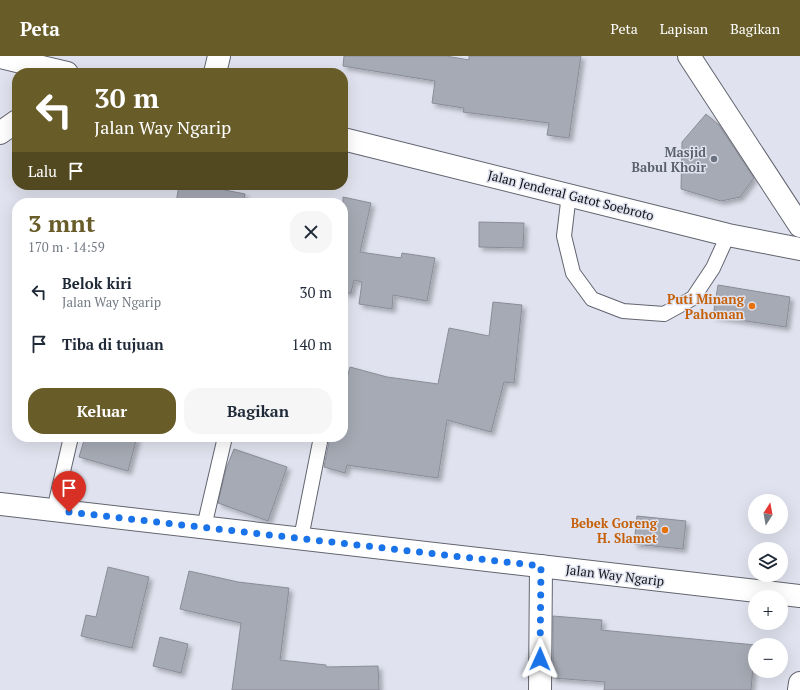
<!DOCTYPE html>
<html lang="id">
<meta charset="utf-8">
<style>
:root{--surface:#fff;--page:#f6f6f7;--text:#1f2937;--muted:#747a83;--accent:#685c29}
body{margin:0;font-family:"PT Serif",serif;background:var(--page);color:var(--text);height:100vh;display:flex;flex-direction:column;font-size:15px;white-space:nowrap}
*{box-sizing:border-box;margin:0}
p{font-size:13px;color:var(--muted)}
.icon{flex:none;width:22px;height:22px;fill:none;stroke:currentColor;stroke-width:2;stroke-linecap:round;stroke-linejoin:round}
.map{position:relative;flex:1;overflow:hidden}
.details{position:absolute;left:12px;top:142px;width:336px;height:244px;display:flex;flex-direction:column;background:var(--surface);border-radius:16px;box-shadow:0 4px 16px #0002}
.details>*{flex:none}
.top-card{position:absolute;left:12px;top:12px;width:336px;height:122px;border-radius:16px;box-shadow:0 4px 16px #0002;background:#685c29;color:#fff;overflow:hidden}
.needle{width:26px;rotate:11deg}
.fabs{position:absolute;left:748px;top:438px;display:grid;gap:8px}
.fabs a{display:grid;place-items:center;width:40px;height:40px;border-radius:50%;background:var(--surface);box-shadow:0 4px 16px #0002;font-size:20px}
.pin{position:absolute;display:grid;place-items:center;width:34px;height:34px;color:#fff;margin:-41px -17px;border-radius:50% 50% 50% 0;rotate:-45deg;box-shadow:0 0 4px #0007}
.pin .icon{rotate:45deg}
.me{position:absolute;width:44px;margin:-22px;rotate:1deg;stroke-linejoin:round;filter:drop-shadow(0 0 3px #0008)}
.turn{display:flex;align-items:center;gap:14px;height:84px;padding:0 16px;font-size:18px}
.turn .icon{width:52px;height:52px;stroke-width:2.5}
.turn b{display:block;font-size:28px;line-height:34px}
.then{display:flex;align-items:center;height:38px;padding:0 16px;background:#0003;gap:8px;font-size:15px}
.round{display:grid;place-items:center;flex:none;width:42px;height:42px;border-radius:16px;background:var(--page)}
.head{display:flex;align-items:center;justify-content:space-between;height:68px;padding:0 16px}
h1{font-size:24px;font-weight:600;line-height:30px;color:var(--accent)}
.button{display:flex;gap:8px;margin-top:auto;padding:8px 16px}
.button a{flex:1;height:46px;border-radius:16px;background:var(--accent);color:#fff;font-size:16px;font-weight:600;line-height:46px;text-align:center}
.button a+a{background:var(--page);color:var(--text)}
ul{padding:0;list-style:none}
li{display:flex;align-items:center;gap:12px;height:52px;padding:0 16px}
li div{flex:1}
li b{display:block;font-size:15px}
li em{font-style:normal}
header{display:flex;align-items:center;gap:24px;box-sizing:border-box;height:56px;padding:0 20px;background:var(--accent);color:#fff}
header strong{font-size:19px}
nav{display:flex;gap:22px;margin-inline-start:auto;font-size:14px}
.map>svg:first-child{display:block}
.building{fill:#a6aab4;stroke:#8a8d97;filter:url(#shadow)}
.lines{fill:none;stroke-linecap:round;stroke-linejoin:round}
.service-casing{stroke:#62656f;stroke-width:16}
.minor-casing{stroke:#62656f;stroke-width:24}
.secondary-casing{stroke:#62656f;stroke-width:24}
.primary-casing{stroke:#62656f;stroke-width:24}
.service{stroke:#fff;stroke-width:14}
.minor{stroke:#fff;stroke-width:22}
.secondary{stroke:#fff;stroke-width:22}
.primary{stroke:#fff;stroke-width:22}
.route{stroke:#1a73e8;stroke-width:7;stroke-dasharray:0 12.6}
.worship-dot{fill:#6b7280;stroke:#e0e3ef;stroke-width:1.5}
.food-dot{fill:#e8710a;stroke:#e0e3ef;stroke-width:1.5}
.labels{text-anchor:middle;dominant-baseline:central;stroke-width:3;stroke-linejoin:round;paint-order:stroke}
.worship-label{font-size:13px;font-weight:bold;fill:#5b616d;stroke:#e0e3ef;text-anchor:end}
.street-label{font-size:13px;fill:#121317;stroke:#e0e3ef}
.food-label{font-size:13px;font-weight:bold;fill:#c56008;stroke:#e0e3ef;text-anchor:end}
</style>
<header>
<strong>Peta</strong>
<nav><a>Peta</a><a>Lapisan</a><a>Bagikan</a></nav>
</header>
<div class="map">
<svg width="800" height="634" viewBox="0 0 800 634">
<defs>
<filter id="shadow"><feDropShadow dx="3.5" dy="3.5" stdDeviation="2" flood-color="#0004"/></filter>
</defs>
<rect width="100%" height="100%" fill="#e0e3ef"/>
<g class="building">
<path d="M344 0H446L469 4V0H581L569 82 547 79 549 67 463 56 464 52 432 47 435 25 343 10Z"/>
<path d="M706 58 719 69 754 122 740 141 721 145 681 133 682 86Z"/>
<path d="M179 129H199L245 138 244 147H176Z"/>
<path d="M343 141 371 147 360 196 401 202 402 197 435 202 427 245 393 239 392 253 359 248 362 226 354 224 351 237H343Z"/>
<path d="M479 166 524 167 523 192 479 191Z"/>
<path d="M718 229 790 241 786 271 713 260Z"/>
<path d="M493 246 522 249 514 327 504 326 491 376 447 364 438 422 347 409 345 417 324 411 330 381H343V336L350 311 387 321 438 328 449 272 489 280Z"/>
<path d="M85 381H137L128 415 79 401Z"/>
<path d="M234 393 287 411 268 465 218 447 226 413Z"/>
<path d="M637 460 686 465 683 493 634 488Z"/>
<path d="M108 511 149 521 132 592 81 580 86 559 96 561Z"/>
<path d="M189 515 238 526 289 532 280 604 326 609V611L378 610 379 634H232L241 567 180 553Z"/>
<path d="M553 560 602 564 601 574 755 589 751 634H604L605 626 553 622Z"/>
<path d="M160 581 188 588 181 617 153 610Z"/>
</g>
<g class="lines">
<defs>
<g id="service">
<path d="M569 138 564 180 573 217 592 243 623 255 664 258 693 242 713 212 728 179"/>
<path d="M54 454 71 381"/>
<path d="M204 471 225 381"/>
<path d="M301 482 321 381"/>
</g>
<g id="minor">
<path d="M689 0 800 170"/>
<path d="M215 17 219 0"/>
<path d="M0 448 800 540"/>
<path d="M540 634 541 510"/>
</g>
<path id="secondary" d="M799 634 800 627"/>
<g id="primary">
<path d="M0 1 67 17"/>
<path d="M0 77 17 65"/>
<path d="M343 83 728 179 800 193"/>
</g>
</defs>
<use href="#service" class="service-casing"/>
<use href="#minor" class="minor-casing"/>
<use href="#secondary" class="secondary-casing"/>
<use href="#primary" class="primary-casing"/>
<use href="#service" class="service"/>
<use href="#minor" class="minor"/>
<use href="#secondary" class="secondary"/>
<use href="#primary" class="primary"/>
</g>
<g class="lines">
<path class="route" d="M69 456 541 510 540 603"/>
</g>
<circle class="worship-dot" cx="714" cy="103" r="4"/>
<g class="food-dot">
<circle cx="752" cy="250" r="4"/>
<circle cx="665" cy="474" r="4"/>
</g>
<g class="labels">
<g class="worship-label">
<text x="706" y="96">Masjid<tspan x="706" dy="15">Babul Khoir</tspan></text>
</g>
<g class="street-label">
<text transform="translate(571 139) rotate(14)">Jalan Jenderal Gatot Soebroto</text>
<text transform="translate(615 519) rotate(7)">Jalan Way Ngarip</text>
</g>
<g class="food-label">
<text x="744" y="243">Puti Minang<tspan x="744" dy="15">Pahoman</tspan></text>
<text x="657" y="467">Bebek Goreng<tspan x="657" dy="15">H. Slamet</tspan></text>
</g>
</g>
</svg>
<div class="fabs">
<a><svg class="needle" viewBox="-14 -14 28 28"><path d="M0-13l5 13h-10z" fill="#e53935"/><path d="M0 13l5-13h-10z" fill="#747a83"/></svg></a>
<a><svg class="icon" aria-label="layers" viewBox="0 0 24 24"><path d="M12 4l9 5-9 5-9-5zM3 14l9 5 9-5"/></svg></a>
<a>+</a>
<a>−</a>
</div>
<div class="pin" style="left:69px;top:456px;background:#d93025"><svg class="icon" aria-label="arrive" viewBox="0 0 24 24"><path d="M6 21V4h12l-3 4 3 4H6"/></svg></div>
<svg class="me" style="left:540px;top:603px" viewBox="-20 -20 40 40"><path d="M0-17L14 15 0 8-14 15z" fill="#1a73e8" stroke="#fff" stroke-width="4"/></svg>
<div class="top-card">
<div class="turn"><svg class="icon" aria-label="left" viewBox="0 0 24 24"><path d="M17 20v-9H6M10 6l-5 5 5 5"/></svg><div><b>30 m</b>Jalan Way Ngarip</div></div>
<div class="then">Lalu<svg class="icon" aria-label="arrive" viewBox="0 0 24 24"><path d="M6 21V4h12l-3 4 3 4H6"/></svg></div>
</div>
<section class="details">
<div class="head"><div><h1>3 mnt</h1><p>170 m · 14:59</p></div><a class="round"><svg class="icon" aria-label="close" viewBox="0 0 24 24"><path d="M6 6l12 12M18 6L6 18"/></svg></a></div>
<ul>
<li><svg class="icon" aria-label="left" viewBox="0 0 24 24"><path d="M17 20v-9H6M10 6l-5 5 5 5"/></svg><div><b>Belok kiri</b><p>Jalan Way Ngarip</p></div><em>30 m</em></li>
<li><svg class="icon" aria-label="arrive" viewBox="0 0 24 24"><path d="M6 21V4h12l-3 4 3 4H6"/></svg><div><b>Tiba di tujuan</b></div><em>140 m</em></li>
</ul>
<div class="button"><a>Keluar</a><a>Bagikan</a></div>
</section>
</div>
